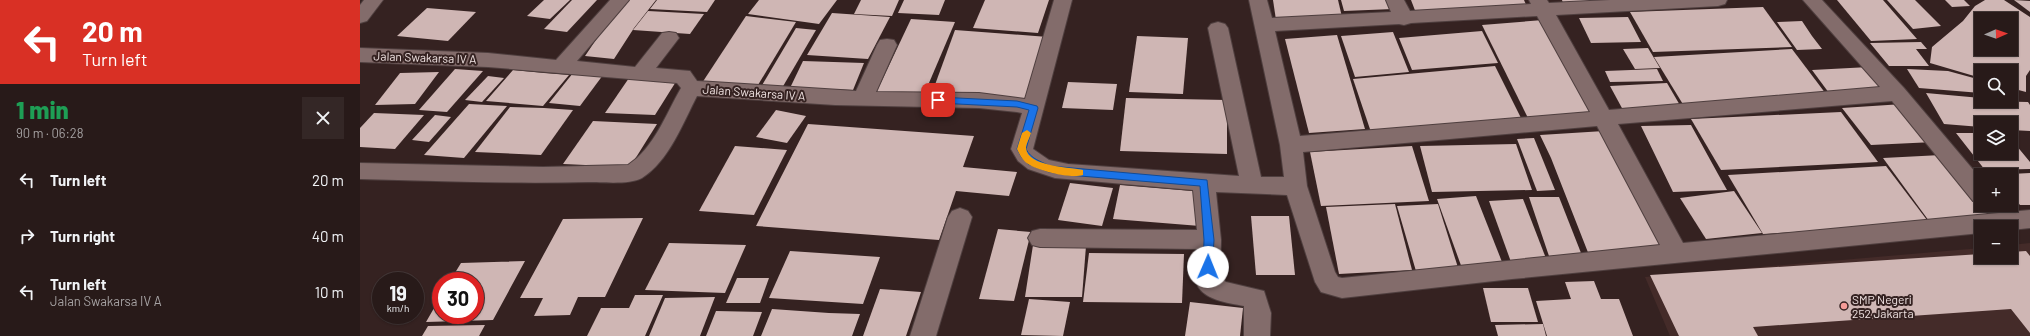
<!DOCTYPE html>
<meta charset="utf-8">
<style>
:root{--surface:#281a19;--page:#342726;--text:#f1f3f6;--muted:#a5a1a2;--line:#443838}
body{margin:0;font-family:Barlow,sans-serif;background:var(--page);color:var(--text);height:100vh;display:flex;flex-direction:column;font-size:15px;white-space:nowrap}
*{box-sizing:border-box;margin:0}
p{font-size:13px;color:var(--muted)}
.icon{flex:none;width:22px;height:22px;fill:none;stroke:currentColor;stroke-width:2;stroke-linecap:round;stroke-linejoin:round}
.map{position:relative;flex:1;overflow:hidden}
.drawer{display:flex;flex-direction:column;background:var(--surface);width:360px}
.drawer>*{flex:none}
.top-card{background:#d93025;color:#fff;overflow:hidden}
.needle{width:26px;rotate:88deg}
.fabs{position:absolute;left:1614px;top:12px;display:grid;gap:8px}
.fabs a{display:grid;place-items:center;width:44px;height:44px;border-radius:0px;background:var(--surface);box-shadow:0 1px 3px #0004,0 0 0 1px var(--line);font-size:20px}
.speed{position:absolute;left:12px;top:272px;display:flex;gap:8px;font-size:20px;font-weight:700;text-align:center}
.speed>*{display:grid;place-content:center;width:52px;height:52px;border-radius:50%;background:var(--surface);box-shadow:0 1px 3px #0004,0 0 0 1px var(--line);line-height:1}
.speed small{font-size:10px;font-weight:400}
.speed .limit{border:6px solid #d22;background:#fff;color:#111}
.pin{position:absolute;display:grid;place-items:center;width:34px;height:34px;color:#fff;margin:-17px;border-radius:8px;box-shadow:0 2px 6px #0006}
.me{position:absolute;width:44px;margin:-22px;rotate:1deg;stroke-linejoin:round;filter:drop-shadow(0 0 3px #0008)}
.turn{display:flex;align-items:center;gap:14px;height:84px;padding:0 16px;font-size:18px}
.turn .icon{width:52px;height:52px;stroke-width:2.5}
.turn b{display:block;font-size:28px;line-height:34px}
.round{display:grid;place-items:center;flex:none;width:42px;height:42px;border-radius:0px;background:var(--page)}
.head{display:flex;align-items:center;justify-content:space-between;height:68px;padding:0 16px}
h1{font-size:24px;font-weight:800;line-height:30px;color:#1e9e55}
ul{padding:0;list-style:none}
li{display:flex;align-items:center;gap:12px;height:56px;padding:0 16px}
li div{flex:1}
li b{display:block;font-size:15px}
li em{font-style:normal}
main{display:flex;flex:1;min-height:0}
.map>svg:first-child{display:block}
.built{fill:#442b29}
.building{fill:#cfb6b4;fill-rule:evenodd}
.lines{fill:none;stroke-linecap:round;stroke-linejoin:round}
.minor-casing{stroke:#4f3f3f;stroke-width:2}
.minor{fill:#836c6b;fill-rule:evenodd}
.route{fill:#1a73e8;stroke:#114b97}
.slow{fill:#f59e0b}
.poi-dot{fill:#f59b97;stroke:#352221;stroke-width:1.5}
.labels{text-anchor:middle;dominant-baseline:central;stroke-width:4;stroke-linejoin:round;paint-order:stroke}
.street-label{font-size:12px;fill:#f1e4e3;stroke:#352221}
.poi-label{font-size:12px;fill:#f1e4e3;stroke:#352221;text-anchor:start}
</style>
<main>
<section class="drawer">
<div class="top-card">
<div class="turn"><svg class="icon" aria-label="left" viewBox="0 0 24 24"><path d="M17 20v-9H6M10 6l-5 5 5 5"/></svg><div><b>20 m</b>Turn left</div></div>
</div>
<div class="head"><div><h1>1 min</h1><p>90 m · 06:28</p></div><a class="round"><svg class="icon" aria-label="close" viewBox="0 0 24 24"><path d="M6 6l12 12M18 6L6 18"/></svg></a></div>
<ul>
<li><svg class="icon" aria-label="left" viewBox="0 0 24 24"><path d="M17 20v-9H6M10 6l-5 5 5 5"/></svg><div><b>Turn left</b></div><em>20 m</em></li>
<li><svg class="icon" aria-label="right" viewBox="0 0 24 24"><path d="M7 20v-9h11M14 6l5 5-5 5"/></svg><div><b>Turn right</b></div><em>40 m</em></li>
<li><svg class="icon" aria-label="left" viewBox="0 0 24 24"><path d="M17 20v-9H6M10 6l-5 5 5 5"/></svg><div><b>Turn left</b><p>Jalan Swakarsa IV A</p></div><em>10 m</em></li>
</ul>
</section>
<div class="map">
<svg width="1670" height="336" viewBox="0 0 1670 336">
<rect width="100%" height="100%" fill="#352221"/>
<path class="built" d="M1670 243V336H1310L1285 277 1621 248V257H1651V245Z"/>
<g class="building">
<path d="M184 0H210L190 19 167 16Z"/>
<path d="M212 0H237L207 32 184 29Z"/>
<path d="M266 0H296L274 28 254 59 225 56 246 25Z"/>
<path d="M297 0H355L347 12 290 9Z"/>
<path d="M399 0H477L459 24 388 14Z"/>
<path d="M501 0H539L532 16 494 14Z"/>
<path d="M544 0H585L579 15 538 13Z"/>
<path d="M625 0H689L678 33 613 28Z"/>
<path d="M913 0H978L982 17 916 20Z"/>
<path d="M981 0H1030L1033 9 984 11Z"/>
<path d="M1051 0H1164L1167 7 1056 13Z"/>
<path d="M1202 0H1248V1L1203 3Z"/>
<path d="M1477 0H1523L1557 39 1511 41Z"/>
<path d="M1527 0H1555L1581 26 1553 29Z"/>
<path d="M1585 0H1604L1610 6 1592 7Z"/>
<path d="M1625 0H1644L1670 17V70L1666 76V92L1651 88V71H1621V78L1570 63 1572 47 1603 21 1615 6ZM1621 19H1651V49H1621Z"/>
<path d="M1654 0 1670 1V12Z"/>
<path d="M1403 7 1432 47 1293 52 1270 12Z"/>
<path d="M67 8 116 12 88 41 37 36Z"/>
<path d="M288 11 344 14 330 34 273 30Z"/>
<path d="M472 13 530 17 508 59 447 55Z"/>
<path d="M386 16 436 22 395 90 340 86Z"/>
<path d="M1268 17 1281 42 1231 43 1219 18Z"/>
<path d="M551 19 595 22 563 97 516 93Z"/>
<path d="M1183 20 1235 115 1169 120 1122 25Z"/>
<path d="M1442 21 1452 36 1462 49 1437 50 1417 22Z"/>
<path d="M436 28 456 30 422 88 401 87Z"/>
<path d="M595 30 688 37 665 100 572 93Z"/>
<path d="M1122 31 1138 63 1052 70 1039 38Z"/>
<path d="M1033 32 1049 72 995 77 981 36Z"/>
<path d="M977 35 1005 129 949 133 925 39Z"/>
<path d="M777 36 828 38 823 94 769 92Z"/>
<path d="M1561 42 1567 49H1556L1569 66H1529L1510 43Z"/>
<path d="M1288 48 1300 68 1275 69 1263 49Z"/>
<path d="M1432 49 1469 98 1324 106 1294 57Z"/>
<path d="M443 61 504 63 493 90 430 88Z"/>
<path d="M1135 66 1164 124 1013 138 993 79Z"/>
<path d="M1509 67 1527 91 1469 93 1452 70Z"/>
<path d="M95 69 123 71 87 112 59 110Z"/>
<path d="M1297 69 1303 81 1250 82 1245 71Z"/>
<path d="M1547 69 1588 71 1621 80V93L1559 88Z"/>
<path d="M153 70 184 73 209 75 183 106 126 101Z"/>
<path d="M79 72 55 104 15 105 40 73Z"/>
<path d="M213 73 243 75 220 106 189 103Z"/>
<path d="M128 76 144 78 122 102 105 100Z"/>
<path d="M269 78 317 80 295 115 245 113Z"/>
<path d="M708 82 757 84 753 110 702 108Z"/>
<path d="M1307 83 1321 107 1263 110 1250 86Z"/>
<path d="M1566 93 1621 98V101L1668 102 1670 105V131L1651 130V123H1621V127L1584 124Z"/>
<path d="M766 98 867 100V154L760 151Z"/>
<path d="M109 104 147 106 104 158 64 155Z"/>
<path d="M1543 104 1574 142 1511 145 1482 108Z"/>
<path d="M150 107 184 108 213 110 181 155 115 152Z"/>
<path d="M416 110 446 116 427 143 396 137Z"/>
<path d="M1481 112 1518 162 1361 170 1331 119Z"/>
<path d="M14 113 64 115 35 149 0 147V128Z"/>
<path d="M75 115 91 117 69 142 52 140Z"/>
<path d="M233 121 297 124 270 167 203 164Z"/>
<path d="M448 124 614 136 603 167 657 172 649 196 596 191 579 240 396 226Z"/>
<path d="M1331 125 1358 174 1367 190 1313 192 1281 126Z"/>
<path d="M1244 131 1309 253 1229 255 1191 158 1180 135Z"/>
<path d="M1596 133H1621V153H1651V139L1670 162V169L1625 170Z"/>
<path d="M1174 138 1195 190 1177 191 1157 139Z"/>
<path d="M1156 144 1172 190 1072 192 1060 146Z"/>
<path d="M375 146 427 150 394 215 339 211Z"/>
<path d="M1052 146 1069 201 961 206 950 152Z"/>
<path d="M1581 155 1631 219 1569 221 1523 158Z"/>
<path d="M1526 166 1570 224 1403 234 1368 175Z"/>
<path d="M1670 173V205H1660L1651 194V174Z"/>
<path d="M710 183 753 188 742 226 698 220Z"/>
<path d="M760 185 844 192 840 226 753 219Z"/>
<path d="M1374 191 1402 233 1346 239 1320 198Z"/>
<path d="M1116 196 1144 267 1103 271 1077 199Z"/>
<path d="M1169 197H1199L1223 258 1190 259Z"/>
<path d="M1163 199 1187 261 1151 262 1129 201Z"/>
<path d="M1035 204 1052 270 979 274 966 207Z"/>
<path d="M1078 204 1100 274 1058 278 1037 206Z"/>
<path d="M891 216H929L935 275H896Z"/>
<path d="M283 218 245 297H218L210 315 174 316 183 298H160L203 219Z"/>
<path d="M638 229 671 232 654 301 619 299Z"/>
<path d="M309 243 386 245 365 293 285 290Z"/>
<path d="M673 245 726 246 722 297H665Z"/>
<path d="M430 251 520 257 503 304 409 298Z"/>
<path d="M1666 251 1670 256V333L1651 309 1393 327 1398 336H1319L1290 275 1621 254V257H1651V252Z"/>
<path d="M729 253 824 254 822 303 723 302Z"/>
<path d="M165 261 133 320 66 322 81 296V315H115V281H90L101 263Z"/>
<path d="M377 278H409L400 303H366Z"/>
<path d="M1234 281 1241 299H1259L1273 336H1187L1176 301 1211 299 1205 282Z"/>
<path d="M1123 288H1168L1178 322H1131Z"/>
<path d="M520 289 561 292 546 336H503Z"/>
<path d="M275 295H303L285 336H227L241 308H269Z"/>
<path d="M355 297 340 336H289L305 298Z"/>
<path d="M669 299 710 302 703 336 661 335Z"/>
<path d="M830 302 883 308 880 336H825Z"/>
<path d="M412 309 469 313 500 314 492 336H401Z"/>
<path d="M356 311 402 312 393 336H346Z"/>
<path d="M1183 324 1186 336H1138L1135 325Z"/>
<path d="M125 325 119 336H62L68 326Z"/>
</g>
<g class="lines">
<defs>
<g id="minor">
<path d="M4 0H23L7 21 0 23V5Z"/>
<path d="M250 0H269L217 61 275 67 302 33 309 32 316 33 319 38 296 68 330 71 337 81 496 91 517 45 520 40 527 39 534 40 537 45 516 92 619 93 665 99 694 0H712L673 149 689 160 708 164 879 176 848 28 851 24 858 22 865 24 868 28 901 177H924L920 145 889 0H907L912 18 1031 12 1026 0H1044L1050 11 1171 4 1169 0H1187L1189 3 1250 0H1367L1365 4 1358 6 1196 15 1249 110 1520 87 1443 0H1462L1544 88 1621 179V204L1613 201 1532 101 1258 124 1323 243 1670 210V228L1651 230V227H1621V233L1152 279 982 298 961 292 955 282 927 195 856 192 861 240 860 277 866 282 904 291 911 313 910 336H884V306C869 303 840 300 836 281 834 272 837 259 837 249L680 247 672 245 668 238 672 231 680 229 837 230 833 190 695 178 668 169 658 161 651 149 662 113 657 112 619 108 475 105 337 96C323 123 309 161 282 178 270 185 242 182 228 182 152 184 76 181 0 179V163L183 167 268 165C294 148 306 114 321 88L317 83 128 67 0 62V48L128 53 196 60ZM1177 16 1230 112 940 136 915 31 1039 24 1044 25 1051 23ZM1237 126 1300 245 982 278 978 277 975 272 947 186 943 152Z"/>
<path d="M600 208 608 211 612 217 576 336H550L588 217 592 211Z"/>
</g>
</defs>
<use href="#minor" class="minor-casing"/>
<use href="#minor" class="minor"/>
</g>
<path class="route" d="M578 97 657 101 677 106 678 108 666 149C671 159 680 161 690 166L847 180 854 240 852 270H845L843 267 844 240 840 186 708 175 689 172 668 164 662 158 657 149 669 110 657 107 578 103 574 100Z"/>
<path class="slow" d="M667 130 671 133C670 137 666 144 666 148 667 167 711 167 723 170V175C711 179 679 171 668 164 662 160 660 155 657 149L662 133Z"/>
<circle class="poi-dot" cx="1484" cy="306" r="4"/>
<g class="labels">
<g class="street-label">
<text transform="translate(65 57) rotate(2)">Jalan Swakarsa IV A</text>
<text transform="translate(394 92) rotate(4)">Jalan Swakarsa IV A</text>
</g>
<g class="poi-label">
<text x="1492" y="299">SMP Negeri<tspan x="1492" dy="14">252 Jakarta</tspan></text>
</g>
</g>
</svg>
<div class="fabs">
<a><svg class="needle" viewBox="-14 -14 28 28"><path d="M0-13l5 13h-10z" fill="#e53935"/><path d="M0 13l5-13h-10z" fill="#a5a1a2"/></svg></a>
<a><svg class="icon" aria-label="search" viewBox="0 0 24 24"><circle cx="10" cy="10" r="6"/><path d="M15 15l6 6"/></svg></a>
<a><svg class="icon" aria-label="layers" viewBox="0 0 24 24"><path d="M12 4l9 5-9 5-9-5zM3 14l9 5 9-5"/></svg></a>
<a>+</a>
<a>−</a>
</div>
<div class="speed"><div>19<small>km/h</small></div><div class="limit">30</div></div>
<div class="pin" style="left:578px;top:100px;background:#d93025"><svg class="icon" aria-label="arrive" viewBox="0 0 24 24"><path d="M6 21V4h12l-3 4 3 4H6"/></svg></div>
<svg class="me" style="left:848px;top:267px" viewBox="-20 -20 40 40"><circle r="19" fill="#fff"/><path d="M0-13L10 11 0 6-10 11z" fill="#1a73e8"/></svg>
</div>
</main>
